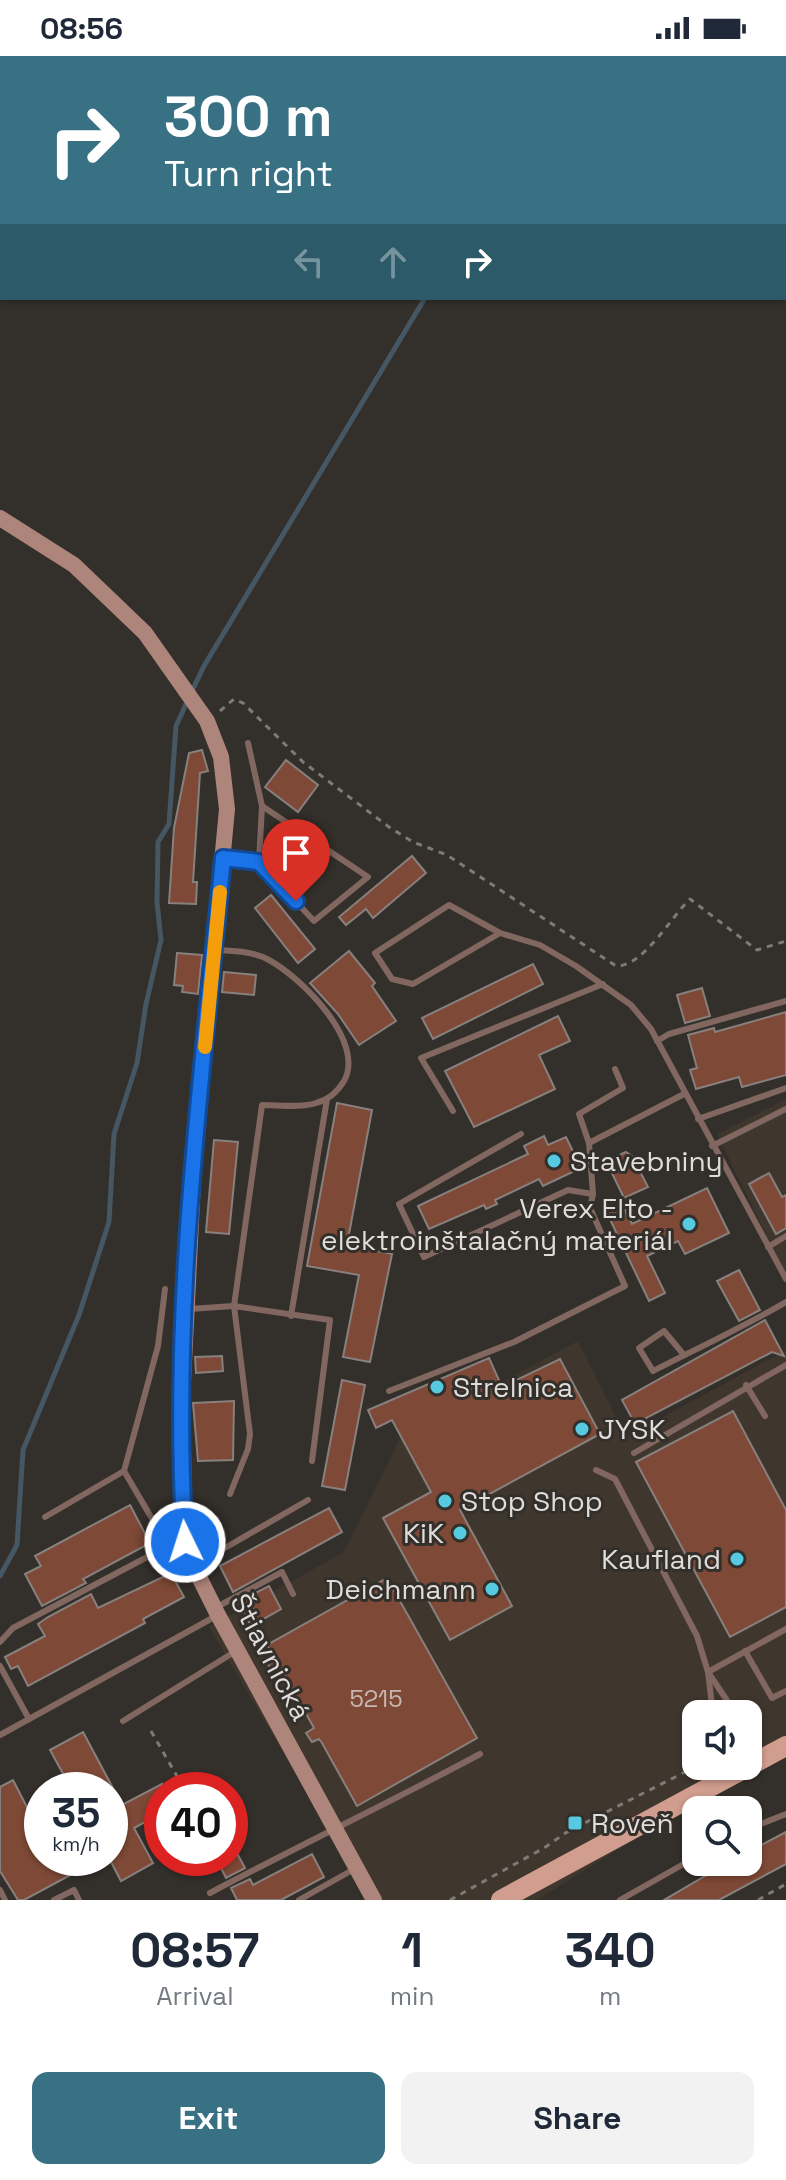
<!DOCTYPE html>
<meta charset="utf-8">
<style>
:root{--surface:#fff;--page:#f2f2f3;--text:#1f2937;--muted:#747a83;--accent:#377183}
body{margin:0;font-family:"Space Grotesk",sans-serif;background:var(--page);color:var(--text);height:100vh;display:flex;flex-direction:column;font-size:30px;white-space:nowrap}
*{box-sizing:border-box;margin:0}
p{font-size:26px;color:var(--muted)}
.icon{flex:none;width:44px;height:44px;fill:none;stroke:currentColor;stroke-width:2;stroke-linecap:round;stroke-linejoin:round}
.map{position:relative;height:1844px;overflow:hidden}
.sheet{display:flex;flex-direction:column;background:var(--surface);flex:1}
.sheet>*{flex:none}
.hud{position:absolute;left:0px;top:0px;width:786px;height:244px;box-shadow:0 2px 6px #0004;background:#377183;color:#fff;overflow:hidden}
.tools{position:absolute;left:682px;top:1644px;display:grid;gap:16px}
.tools a{display:grid;place-items:center;width:80px;height:80px;border-radius:16px;background:var(--surface);box-shadow:0 2px 6px #0004;font-size:40px}
.speed{position:absolute;left:24px;top:1716px;display:flex;gap:16px;font-size:40px;font-weight:700;text-align:center}
.speed>*{display:grid;place-content:center;width:104px;height:104px;border-radius:50%;background:var(--surface);box-shadow:0 2px 6px #0004;line-height:1}
.speed small{font-size:20px;font-weight:400}
.speed .limit{border:12px solid #d22;background:#fff;color:#111}
.pin{position:absolute;display:grid;place-items:center;width:68px;height:68px;color:#fff;margin:-82px -34px;border-radius:50% 50% 50% 0;rotate:-45deg;box-shadow:0 0 8px #0007}
.pin .icon{rotate:45deg}
.me{position:absolute;width:88px;margin:-44px;rotate:356deg;stroke-linejoin:round;filter:drop-shadow(0 0 6px #0008)}
.turn{display:flex;align-items:center;gap:28px;height:168px;padding:0 32px;font-size:36px}
.turn .icon{width:104px;height:104px;stroke-width:2.5}
.turn b{display:block;font-size:56px;line-height:68px}
.lanes{display:flex;align-items:center;height:76px;padding:0 32px;background:#0003;justify-content:center;gap:40px;direction:ltr}
.lanes .off{opacity:.35}
.eta{display:flex;justify-content:space-evenly;align-items:center;height:136px;text-align:center}
.eta b{font-size:48px;font-weight:700;line-height:56px}
.action{display:flex;gap:16px;margin-top:auto;padding:16px 32px}
.action a{flex:1;height:92px;border-radius:16px;background:var(--accent);color:#fff;font-size:32px;font-weight:700;line-height:92px;text-align:center}
.action a+a{background:var(--page);color:var(--text)}
.status{display:flex;justify-content:space-between;align-items:center;height:56px;padding:0 40px;background:var(--surface);direction:ltr}
.status svg{height:22px;fill:currentColor}
.map>svg:first-child{display:block}
.built{fill:#3f362d;fill-rule:evenodd}
.lines{fill:none;stroke-linecap:round;stroke-linejoin:round}
.stream{stroke:#445762;stroke-width:5}
.building{fill:#7e4936;stroke:#87807e;stroke-width:2}
.path{stroke:#7e7a77;stroke-width:3;stroke-dasharray:6 6;stroke-linecap:butt}
.lane{stroke:#81675f;stroke-width:6}
.secondary{stroke:#ae857a;stroke-width:16}
.primary{stroke:#d19d8e;stroke-width:20}
.route-casing{stroke:#114b97;stroke-width:20}
.route{stroke:#1a73e8;stroke-width:14}
.slow{stroke:#f59e0b;stroke-width:14}
.poi-dot{fill:#55cae0;stroke:#332f2b;stroke-width:3}
.labels{text-anchor:middle;dominant-baseline:central;stroke-width:6;stroke-linejoin:round;paint-order:stroke}
.number-label{font-size:24px;fill:#c7b7b0}
.poi-label{font-size:28px;fill:#dfdcd9;stroke:#332f2b;text-anchor:start}
.street-label{font-size:28px;fill:#dfdcd9;stroke:#332f2b}
</style>
<div class="status"><b>08:56</b><svg viewBox="0 0 49 12"><path d="M0 12V9h3v3zM5 12V6h3v6zM10 12V3h3v9zM15 12V0h3v12zM26 1h20v11H26zM47 4h2v5h-2z"/></svg></div>
<div class="map">
<svg width="786" height="1844" viewBox="0 0 786 1844">
<rect width="100%" height="100%" fill="#332f2b"/>
<g class="built">
<path d="M786 1043V1220L717 1078Z"/>
<path d="M578 1285 626 1381 786 1294V1689L537 1844H370L209 1571 344 1496 401 1380ZM696 1658H748V1710H696Z"/>
</g>
<g class="lines">
<g class="stream">
<path d="M568 2 569 0"/>
<path d="M191 637 204 610 425 242"/>
<path d="M0 1520 17 1489 23 1394 79 1259 109 1166 114 1078 137 1007 146 948 161 884 157 846 158 786 169 768 176 670 187 646"/>
</g>
</g>
<g class="building">
<path d="M202 694 208 715 200 717 193 826H197L196 848 169 847 174 772 189 697Z"/>
<path d="M286 704 318 729 298 756 265 731Z"/>
<path d="M412 800 426 817 373 862 366 853 346 869 339 861Z"/>
<path d="M271 839 315 893 298 907 255 852Z"/>
<path d="M349 895 375 927 372 930 396 965 359 989 338 958 310 927Z"/>
<path d="M177 897 202 899 198 938 182 936 183 930 174 929Z"/>
<path d="M533 908 543 928 433 983 422 962Z"/>
<path d="M224 916 256 919 254 939 222 936Z"/>
<path d="M702 932 710 960 685 967 677 939Z"/>
<path d="M786 956V1019L742 1031 739 1021 696 1033 690 1014 697 1012 688 979 714 972 715 976Z"/>
<path d="M558 960 570 985 539 999 555 1033 474 1071 445 1015Z"/>
<path d="M337 1047 372 1054 347 1189 392 1198 370 1306 343 1301 359 1219 307 1210Z"/>
<path d="M544 1080 548 1089 566 1081 581 1112 543 1130 539 1123 495 1144 497 1148 486 1153 484 1149 429 1173 418 1150 528 1098 524 1090Z"/>
<path d="M214 1084 238 1086 229 1178 206 1176Z"/>
<path d="M626 1096 632 1100 648 1131 624 1142 606 1105Z"/>
<path d="M769 1117 782 1141 786 1139V1172L776 1178 749 1128Z"/>
<path d="M707 1132 729 1177 685 1198 678 1185 647 1200 665 1237 649 1245 606 1155 622 1148 632 1168Z"/>
<path d="M739 1214 760 1254 739 1265 717 1225Z"/>
<path d="M765 1264 784 1300 772 1296 635 1368 622 1344Z"/>
<path d="M222 1300 223 1315 196 1317 195 1301Z"/>
<path d="M489 1302 502 1331 560 1303 600 1378 460 1454 512 1550 450 1584 383 1462 431 1436 392 1364 376 1372 368 1354Z"/>
<path d="M342 1324 365 1329 345 1434 322 1430Z"/>
<path d="M234 1345 233 1404 198 1405 193 1347Z"/>
<path d="M733 1355 786 1454V1551L730 1581 636 1406Z"/>
<path d="M130 1449 150 1487 83 1523 86 1527 42 1550 25 1518 41 1510 35 1500Z"/>
<path d="M329 1452 342 1476 233 1536 220 1510Z"/>
<path d="M171 1517 184 1541 143 1563 145 1567 28 1630 18 1610 11 1613 5 1601 45 1580 38 1568 48 1561 91 1538 98 1552Z"/>
<path d="M387 1522 477 1682 357 1750 322 1687 319 1683 312 1686 306 1677 314 1672 280 1611 272 1615 266 1605 274 1601 267 1589Z"/>
<path d="M269 1530 281 1553 251 1570 238 1546Z"/>
<path d="M83 1676 122 1749 162 1728V1757L134 1772 153 1807 121 1825 110 1804V1734H72L50 1694Z"/>
<path d="M13 1724 32 1761 42 1756V1802H102L24 1844H18L0 1815V1731Z"/>
<path d="M786 1776V1808L719 1844H664L729 1806H748V1796Z"/>
<path d="M230 1784 245 1812 226 1822 216 1802H230Z"/>
<path d="M312 1798 324 1821 281 1844H237L231 1832 250 1823 253 1829Z"/>
</g>
<g class="lines">
<g class="path">
<path d="M220 655 234 643 243 647 303 706 389 771 413 786 447 799 616 910C643 911 671 861 690 843L757 894 786 885"/>
<path d="M151 1675 185 1734"/>
<path d="M450 1844 544 1792 567 1776 687 1715"/>
<path d="M758 1844 786 1828"/>
</g>
<g class="lane">
<path d="M248 687 262 750"/>
<path d="M223 802 259 806 314 865 368 821 262 750 259 806"/>
<path d="M500 877 413 928 392 923 375 897 449 849 500 877 540 889 576 910 631 949 651 973 786 1223"/>
<path d="M657 985 669 978 786 945"/>
<path d="M453 1055 421 1002 603 928"/>
<path d="M698 1063 786 1032"/>
<path d="M521 1078 399 1148 424 1201 568 1134 593 1138"/>
<path d="M589 1087 579 1058 623 1032 615 1013"/>
<path d="M712 1090 786 1053"/>
<path d="M768 1191 786 1180"/>
<path d="M165 1233 158 1290 124 1415 168 1490"/>
<path d="M189 1253 234 1250 262 1049C278 1049 301 1052 316 1047 328 1044 338 1035 344 1025 366 986 302 922 269 904 253 895 234 895 216 894"/>
<path d="M291 1260 327 1043"/>
<path d="M684 1299 664 1275 639 1292 653 1315C698 1292 743 1271 786 1246"/>
<path d="M746 1329 765 1360"/>
<path d="M389 1335 514 1286 625 1230 590 1152 593 1138 589 1087 684 1038"/>
<path d="M634 1397 786 1309"/>
<path d="M596 1414 615 1423 697 1580 708 1616 713 1658"/>
<path d="M230 1438 248 1393 250 1378 234 1250 330 1264 312 1405"/>
<path d="M45 1461 124 1415"/>
<path d="M198 1511 218 1496 308 1444"/>
<path d="M215 1552 282 1516 293 1538"/>
<path d="M0 1586 13 1572 168 1490 185 1486"/>
<path d="M745 1595 772 1642 786 1635"/>
<path d="M0 1610 29 1663"/>
<path d="M708 1616 786 1573"/>
<path d="M710 1619 736 1658"/>
<path d="M123 1665 236 1595"/>
<path d="M0 1679 218 1559"/>
<path d="M748 1683 757 1701"/>
<path d="M748 1773 786 1758"/>
<path d="M0 1834 5 1844"/>
<path d="M210 1837C300 1789 391 1746 480 1698"/>
<path d="M54 1844 74 1834 79 1844"/>
<path d="M299 1844 356 1812"/>
<path d="M620 1844 696 1801"/>
</g>
<path class="secondary" d="M0 462 74 509 145 577 207 665 221 701 227 753 194 1105 182 1346 185 1486 195 1513 218 1559 374 1844"/>
<path class="primary" d="M501 1844 786 1690"/>
</g>
<g class="lines">
<defs>
<path id="route" d="M185 1486C170 1259 201 1028 223 802L259 806 296 845"/>
</defs>
<use href="#route" class="route-casing"/>
<use href="#route" class="route"/>
<path class="slow" d="M205 991 220 836"/>
</g>
<g class="poi-dot">
<circle cx="554" cy="1105" r="8"/>
<circle cx="689" cy="1168" r="8"/>
<circle cx="437" cy="1331" r="8"/>
<circle cx="582" cy="1373" r="8"/>
<circle cx="445" cy="1445" r="8"/>
<circle cx="460" cy="1477" r="8"/>
<circle cx="737" cy="1503" r="8"/>
<circle cx="492" cy="1533" r="8"/>
<rect x="567" y="1759" width="16" height="16" rx="4"/>
</g>
<g class="labels">
<g class="number-label">
<text x="376" y="1642">5215</text>
</g>
<g class="poi-label">
<text x="570" y="1105">Stavebniny</text>
<text x="673" y="1152" text-anchor="end">Verex Elto -<tspan x="673" dy="32">elektroinštalačný materiál</tspan></text>
<text x="453" y="1331">Strelnica</text>
<text x="598" y="1373">JYSK</text>
<text x="461" y="1445">Stop Shop</text>
<text x="444" y="1477" text-anchor="end">KiK</text>
<text x="721" y="1503" text-anchor="end">Kaufland</text>
<text x="476" y="1533" text-anchor="end">Deichmann</text>
<text x="591" y="1767">Roveň</text>
</g>
<g class="street-label">
<text transform="translate(271 1601) rotate(62)">Štiavnická</text>
</g>
</g>
</svg>
<div class="tools">
<a><svg class="icon" aria-label="sound" viewBox="0 0 24 24"><path d="M4 9h4l5-4v14l-5-4H4zM17 9q2 3 0 6"/></svg></a>
<a><svg class="icon" aria-label="search" viewBox="0 0 24 24"><circle cx="10" cy="10" r="6"/><path d="M15 15l6 6"/></svg></a>
</div>
<div class="speed"><div>35<small>km/h</small></div><div class="limit">40</div></div>
<div class="pin" style="left:296px;top:845px;background:#d93025"><svg class="icon" aria-label="arrive" viewBox="0 0 24 24"><path d="M6 21V4h12l-3 4 3 4H6"/></svg></div>
<svg class="me" style="left:185px;top:1486px" viewBox="-20 -20 40 40"><circle r="17" fill="#1a73e8" stroke="#fff" stroke-width="3"/><path d="M0-11L8 9 0 5-8 9z" fill="#fff"/></svg>
<div class="hud">
<div class="turn"><svg class="icon" aria-label="right" viewBox="0 0 24 24"><path d="M7 20v-9h11M14 6l5 5-5 5"/></svg><div><b>300 m</b>Turn right</div></div>
<div class="lanes"><svg class="icon off" aria-label="left" viewBox="0 0 24 24"><path d="M17 20v-9H6M10 6l-5 5 5 5"/></svg><svg class="icon off" aria-label="ahead" viewBox="0 0 24 24"><path d="M12 20V5M6 11l6-6 6 6"/></svg><svg class="icon" aria-label="right" viewBox="0 0 24 24"><path d="M7 20v-9h11M14 6l5 5-5 5"/></svg></div>
</div>
</div>
<section class="sheet">
<div class="eta">
<div><b>08:57</b><p>Arrival</p></div>
<div><b>1</b><p>min</p></div>
<div><b>340</b><p>m</p></div>
</div>
<div class="action"><a>Exit</a><a>Share</a></div>
</section>
